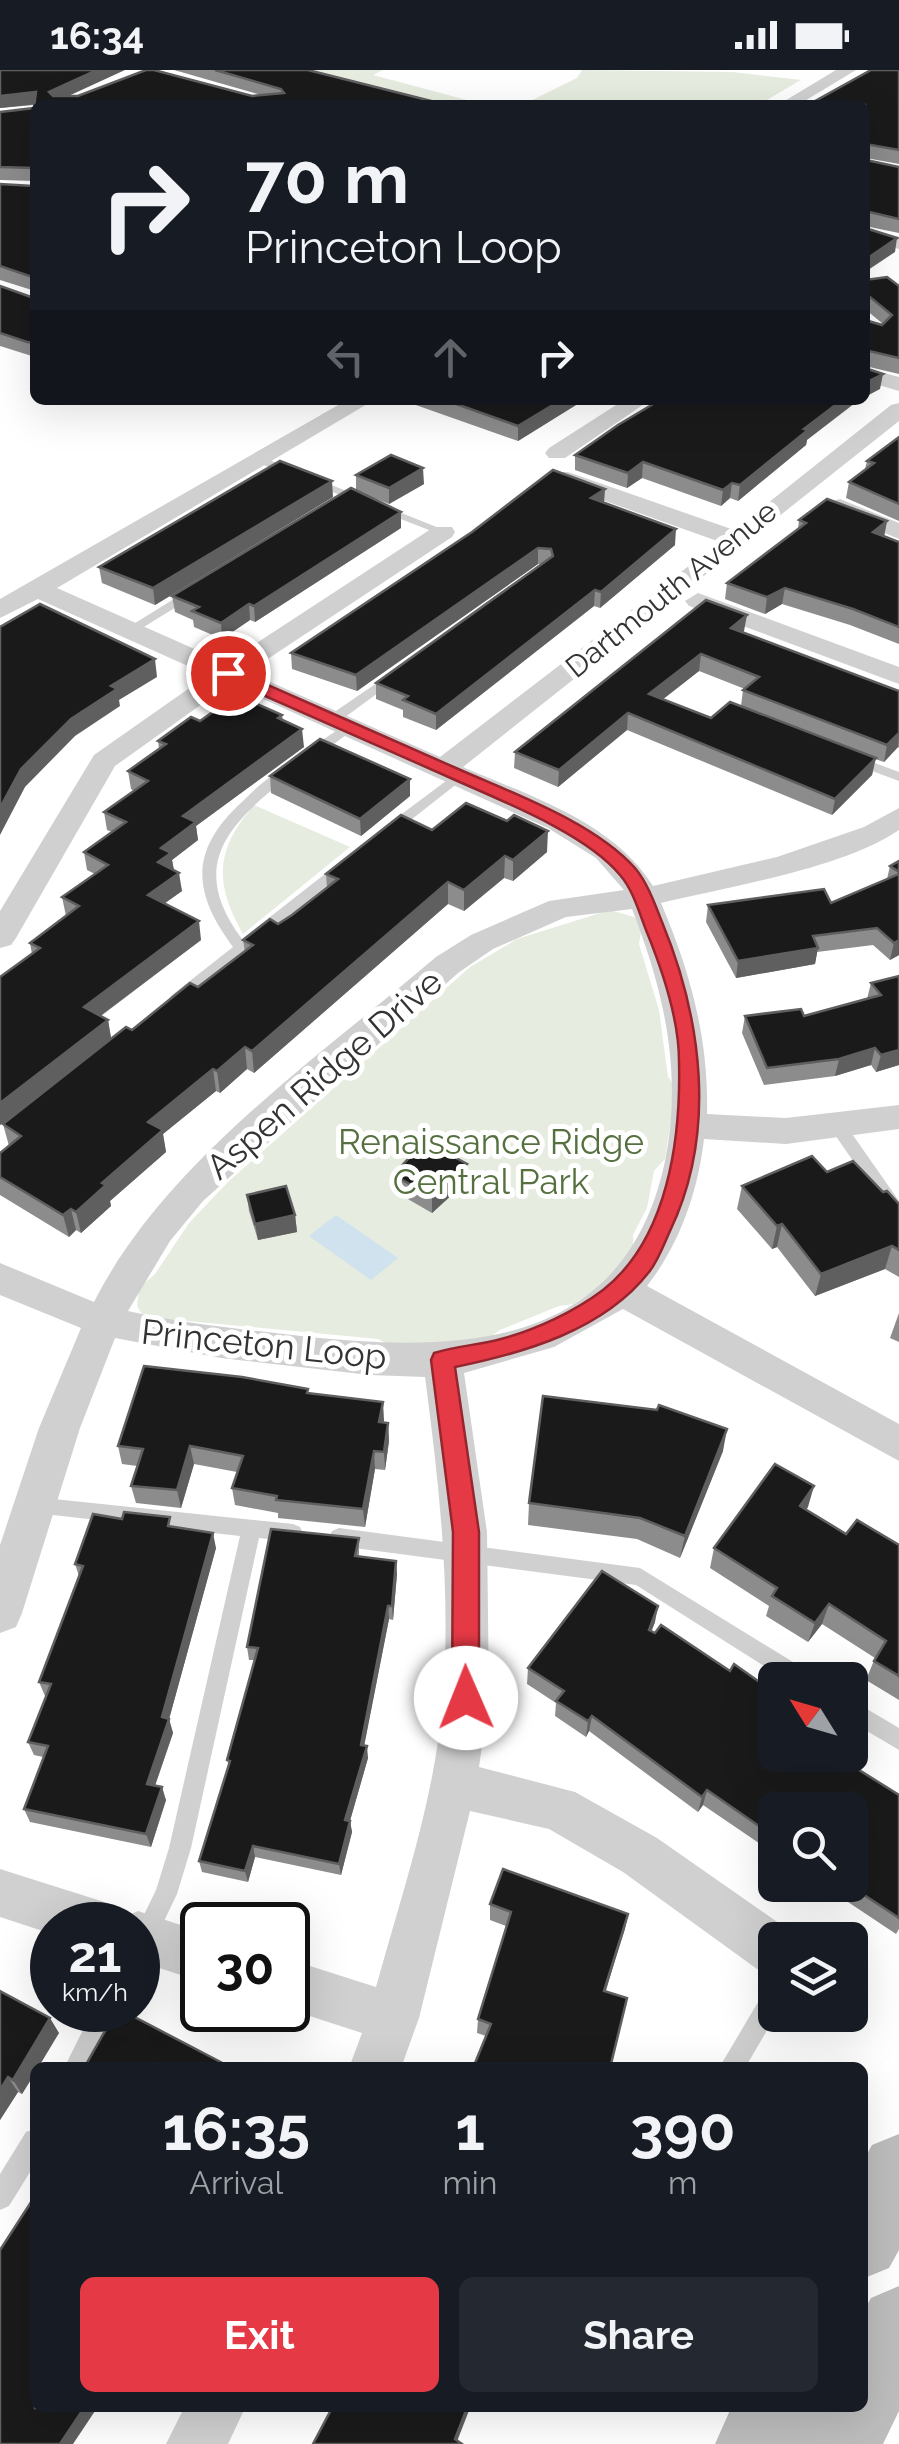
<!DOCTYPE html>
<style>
:root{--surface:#171b24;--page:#242831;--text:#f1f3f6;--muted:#9ea1a6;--accent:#e63946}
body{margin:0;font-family:Raleway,sans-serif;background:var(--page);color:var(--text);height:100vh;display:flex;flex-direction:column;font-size:38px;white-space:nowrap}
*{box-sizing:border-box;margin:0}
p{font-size:32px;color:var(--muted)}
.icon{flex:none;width:55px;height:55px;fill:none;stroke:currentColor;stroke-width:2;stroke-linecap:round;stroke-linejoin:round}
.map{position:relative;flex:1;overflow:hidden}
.details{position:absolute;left:30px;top:1992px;width:838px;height:350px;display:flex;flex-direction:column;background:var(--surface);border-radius:15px;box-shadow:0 10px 40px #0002}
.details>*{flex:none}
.banner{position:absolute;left:30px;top:30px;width:840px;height:305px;border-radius:15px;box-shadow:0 10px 40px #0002;background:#171b24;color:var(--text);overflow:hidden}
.needle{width:65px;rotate:307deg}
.controls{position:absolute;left:758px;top:1592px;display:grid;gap:20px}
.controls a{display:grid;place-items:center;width:110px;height:110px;border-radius:15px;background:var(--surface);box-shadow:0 10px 40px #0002;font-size:50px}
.speed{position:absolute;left:30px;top:1832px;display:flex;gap:20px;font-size:50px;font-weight:700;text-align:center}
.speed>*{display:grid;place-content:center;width:130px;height:130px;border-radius:50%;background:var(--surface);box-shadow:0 10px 40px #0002;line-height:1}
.speed small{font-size:25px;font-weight:400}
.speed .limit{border:5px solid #111;border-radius:15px;background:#fff;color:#111}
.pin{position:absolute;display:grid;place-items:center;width:85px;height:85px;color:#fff;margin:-42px;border:5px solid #fff;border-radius:50%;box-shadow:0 2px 10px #0007}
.me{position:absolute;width:110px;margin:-55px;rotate:359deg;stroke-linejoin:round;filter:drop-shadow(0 0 8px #0008)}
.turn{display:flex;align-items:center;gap:35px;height:210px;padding:0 50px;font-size:45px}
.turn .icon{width:130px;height:130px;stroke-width:2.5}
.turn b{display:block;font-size:70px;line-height:85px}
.lanes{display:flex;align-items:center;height:95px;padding:0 50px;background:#0003;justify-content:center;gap:50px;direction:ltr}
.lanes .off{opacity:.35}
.eta{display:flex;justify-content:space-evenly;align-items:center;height:170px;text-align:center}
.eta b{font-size:60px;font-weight:700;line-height:70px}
.primary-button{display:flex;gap:20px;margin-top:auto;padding:20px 50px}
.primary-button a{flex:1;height:115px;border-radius:15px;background:var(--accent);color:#fff;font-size:40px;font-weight:700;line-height:115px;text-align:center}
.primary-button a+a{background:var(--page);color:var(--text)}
.status{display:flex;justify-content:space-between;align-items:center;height:70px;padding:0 50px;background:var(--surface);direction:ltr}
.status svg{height:28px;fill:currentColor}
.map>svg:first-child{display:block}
.green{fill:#e6ecdf}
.water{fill:#cfe2ee}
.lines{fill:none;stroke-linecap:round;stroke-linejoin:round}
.service{fill:#d0d0d0;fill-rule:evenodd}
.minor{fill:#d0d0d0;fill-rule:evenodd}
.secondary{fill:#bdbdbd;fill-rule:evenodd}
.wall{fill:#8c8c8c;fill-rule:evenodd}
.shaded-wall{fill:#5f5f5f}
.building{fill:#1a1a1a;stroke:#5f5f5f;stroke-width:2.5}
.route{fill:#e63946;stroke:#96252e;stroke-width:2.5}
.labels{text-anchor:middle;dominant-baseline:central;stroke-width:10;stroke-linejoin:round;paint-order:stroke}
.far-street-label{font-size:30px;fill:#333;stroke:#fff}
.street-label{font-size:35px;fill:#333;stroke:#fff}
.park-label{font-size:35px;fill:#56703f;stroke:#fff}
</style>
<div class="status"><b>16:34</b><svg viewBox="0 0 49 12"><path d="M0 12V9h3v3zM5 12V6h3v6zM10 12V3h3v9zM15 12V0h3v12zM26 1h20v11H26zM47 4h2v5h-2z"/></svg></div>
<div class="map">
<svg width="899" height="2374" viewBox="0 0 899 2374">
<rect width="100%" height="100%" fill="#fff"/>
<g class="green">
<path d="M284 0H383L373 5 482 34 420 35Z"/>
<path d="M582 0 733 2 801 10 758 35H522L577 8Z"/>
<path d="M254 735 350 777 243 864C214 813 215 780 254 735Z"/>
<path d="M610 840 634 847 642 855 639 874 659 940 668 1007 676 1017 665 1089 654 1101 647 1138 633 1165V1181L600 1217 574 1234 559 1236 500 1260 486 1270 395 1278 378 1269 187 1251 174 1254 142 1244 137 1236 139 1218 155 1204 189 1153 228 1112 470 897 517 869Z"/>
</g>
<path class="water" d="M336 1145 398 1188 371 1210 309 1166Z"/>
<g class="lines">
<g class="service">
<path d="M256 388H264L449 462 439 464 256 392Z"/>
<path d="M190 519 196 523 194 526 134 563 124 560Z"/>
<path d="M393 602 399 606 397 609 337 653H327V647Z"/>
<path d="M348 653 355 657 353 660 313 689H303V683Z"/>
<path d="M853 685 899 702V711L848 692 846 689Z"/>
<path d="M287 697 294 701 292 704C230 752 186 794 242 869L339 793H349L351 796 182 933H172L169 929 172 925 233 877C192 822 189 780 243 731 256 718 271 704 287 697Z"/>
<path d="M458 702 463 703V709L393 764H383V758Z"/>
<path d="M837 1049 843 1051 899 1131V1150L893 1149 831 1059 829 1055 831 1051Z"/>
<path d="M35 1427 293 1454 300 1457 303 1463 300 1469 293 1472 259 1468 191 1778 177 1824 146 1889 138 1893V1857L156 1820 169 1778 240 1466 35 1443 28 1441 25 1435 28 1429Z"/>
<path d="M339 1458 640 1498 811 1603 815 1610H786L636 1515 339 1476 332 1473 329 1467 332 1461Z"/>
<path d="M850 1629 899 1658V1680L850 1651Z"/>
<path d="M775 1913 776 1945 745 1998H719L767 1917Z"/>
<path d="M93 1940H118L89 1998H64Z"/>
<path d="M35 2059V2094L9 2136 0 2140V2104L26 2062Z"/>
</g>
<g class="minor">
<path d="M836 0H856L798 35H778Z"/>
<path d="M865 158 899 167V179L865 170Z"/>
<path d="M865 298 899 307V321L865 311Z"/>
<path d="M347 330H374L57 518 226 593 434 457H452L455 462 452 467 248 602 440 687 720 472 552 412 548 407 552 402H568L734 460 891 335 899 333V351L463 697C529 726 612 751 653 816L777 787 864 757 899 738V760C844 798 728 817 661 833 690 901 709 969 707 1044L786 1048 899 1035V1059L786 1074 704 1069C698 1121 680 1174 647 1216L899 1354V1391L623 1239 554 1277 464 1303 487 1462 489 1628 479 1697 575 1722 657 1768 793 1863 795 1870H775V1906L757 1899 623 1802 549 1759 470 1741 419 1948 401 1998H349L362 1963 288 1939V1889L376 1917C402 1823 436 1725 443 1627 451 1519 439 1413 425 1307L370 1305 221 1288 115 1268 80 1358 22 1543 16 1557 0 1563V1475L39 1358 81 1258 0 1225V1193L94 1232C165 1092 318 988 436 887L471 865 549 831 624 820 596 788 548 758 230 614 115 696 16 868 11 875 0 878V841L94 685 208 605 38 529 0 548V529ZM632 839C664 921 683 1003 665 1091 625 1281 459 1283 301 1266 243 1259 185 1254 128 1241L170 1171 203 1131 458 903 493 879 566 847Z"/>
<path d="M624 330H650L565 388H549L545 383 549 378Z"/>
<path d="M840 429 899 453V469L832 441 828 436 832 431Z"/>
<path d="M698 523 899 597V614L689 536 685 531Z"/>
<path d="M0 1799 120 1837 124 1847 138 1841 202 1862V1912L138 1891V1855H52V1864L0 1847Z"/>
<path d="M184 2338H245L228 2374H166Z"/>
</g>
<g class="secondary">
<path d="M899 2064V2180L889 2198 862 2209V2093L872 2075Z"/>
<path d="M899 2216V2341L883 2374H715L731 2338H862V2244L871 2228Z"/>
</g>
</g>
<g class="wall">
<path d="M0 0 68 26H252L261 25 174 0H308L447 35H35V111L0 110V42L34 38V35L0 38Z"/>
<path d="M899 0V94L866 88V90L899 97V163L865 156V35Z"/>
<path d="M35 113V221L0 210V114L33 116Z"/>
<path d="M865 210 899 216V304L865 296V250L883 254 865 239Z"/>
<path d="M0 216 31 227 35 224V287L0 276Z"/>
<path d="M413 330H584L518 371 413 334Z"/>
<path d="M899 367V451L846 428 849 412 865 399 867 391Z"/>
<path d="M807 370 806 375 738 431 730 428 721 436 642 408 627 418 575 400V385Z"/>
<path d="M356 405 424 414 389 434 356 421Z"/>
<path d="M333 427 155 535 102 513 99 497Z"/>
<path d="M604 433 675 475 600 538 594 536 436 660 403 647V640L376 629V613L541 494H538L357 621 292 599 291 583Z"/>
<path d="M799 450 887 451 884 466 899 472V574L850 555 782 534 765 544 725 529 727 513 798 459Z"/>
<path d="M401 458 255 552 250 550 222 569 194 557 193 550 175 542 172 526Z"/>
<path d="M744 561 743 563 899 621V678L898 677 884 692 875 689 872 705 832 745 627 660 558 717 514 698 515 682ZM699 601 745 619 743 620 741 636 711 648 663 629Z"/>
<path d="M282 645 283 650 304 677 196 756 198 770 172 790 174 800 182 821 165 833 201 870 101 946 108 950 111 968 0 1055V907L32 884 30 873 66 846 62 827 95 804 87 800 84 782 112 762 107 760 104 742 134 721 131 719 128 701 159 679 158 671 200 651Z"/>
<path d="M270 706 410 709V726L361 766 271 723Z"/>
<path d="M432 760 547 782 513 811 504 808 464 841 448 834 254 1003 247 999 220 1023 216 1021 163 1064 166 1082 110 1131 111 1136 81 1163 76 1160 69 1167 0 1125V1083L9 1076 3 1054 132 960 198 917 245 882 243 870 278 854 292 845 327 818 326 804Z"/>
<path d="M899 791V885L890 890 873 875 817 882 815 894 736 908 706 852 708 835 831 833 887 809 890 796Z"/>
<path d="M899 906V995L876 1002 871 995 835 1006 764 1015 742 963 745 946H804L867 929 871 913Z"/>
<path d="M467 1094V1111L432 1143 394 1121 393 1105Z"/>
<path d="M827 1102 883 1122 899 1134V1207L885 1199 815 1226 777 1177 772 1179 737 1139 742 1116Z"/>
<path d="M247 1125 295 1145 297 1162 258 1170 249 1141Z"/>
<path d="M899 1243V1272L890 1268Z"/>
<path d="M309 1323 384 1350 383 1352 388 1353 389 1371 385 1400 375 1399 365 1457 278 1448V1443L235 1435 232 1418 237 1402 194 1394 181 1438 136 1433 131 1416 137 1396 122 1394 118 1376Z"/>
<path d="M723 1381 680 1488 637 1469 528 1455 529 1433Z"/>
<path d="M808 1437 806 1440 846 1464 899 1475V1630L866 1610 875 1588 822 1554 808 1572 766 1546 769 1536 710 1498 714 1478Z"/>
<path d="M173 1456 216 1478 169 1649 173 1663 155 1716 166 1730 151 1777 30 1752 24 1739 43 1687 34 1685 28 1672 46 1626H45L39 1612 79 1506 75 1494Z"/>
<path d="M359 1468V1486L397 1504 393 1550 389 1549 364 1675 368 1688 350 1751 352 1762 341 1805 255 1787 248 1812 202 1802 199 1791 229 1696 227 1690 254 1590H249L247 1577Z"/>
<path d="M655 1552 651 1561 775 1685 899 1725V1859L896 1864 827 1818 822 1826 804 1815H850L775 1740V1784L703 1735 698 1742 589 1661 586 1667 555 1646 556 1633 527 1614 528 1598Z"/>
<path d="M490 1834 628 1844 606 1921 486 1966 477 1963 478 1949 506 1856 490 1850Z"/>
<path d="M0 1921 59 1963 35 1998V2003L22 2024 18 2022 0 2050Z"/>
</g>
<g class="shaded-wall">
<path d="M97 0H125L51 34 49 22Z"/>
<path d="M36 22 37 34 0 38V26Z"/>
<path d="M897 168 895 182 865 202V190Z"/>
<path d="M883 304 880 319 865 327V313Z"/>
<path d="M561 330H584L518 371V356Z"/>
<path d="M842 330H859L807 370 806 375 738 431 740 415 804 359Z"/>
<path d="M643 392 642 408 627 418 628 403Z"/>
<path d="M423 398 424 414 389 434V418Z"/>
<path d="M332 411 333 427 155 535 153 518Z"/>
<path d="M732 413 730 428 721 436 723 420Z"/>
<path d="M605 419 604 434 591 428Z"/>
<path d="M401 442V458L255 552 254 536Z"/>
<path d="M887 451 884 467 873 462Z"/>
<path d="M676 459 675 475 600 538 601 522Z"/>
<path d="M538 478V494L357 621 356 605Z"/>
<path d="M785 518 782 534 765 544 767 527Z"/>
<path d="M595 520 594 536 436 660V644Z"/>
<path d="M249 534 250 550 222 569 221 553Z"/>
<path d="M747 545 744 561 729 575 731 558Z"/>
<path d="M701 584 699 601 648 641 649 624Z"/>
<path d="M155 589 157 607 119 630 120 636 75 666 25 717 0 765V738L21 699 71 649 111 616Z"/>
<path d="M628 643 627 660 558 717 559 700Z"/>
<path d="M302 659 304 677 196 756 198 770 172 790 174 801 158 792 161 778 183 746Z"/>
<path d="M899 663 898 677 884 692 887 675Z"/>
<path d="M876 688 872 705 832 745 835 729Z"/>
<path d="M410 709V726L361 766 360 749Z"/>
<path d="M548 761 547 782 513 811V790Z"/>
<path d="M505 786 504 808 464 841V820Z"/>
<path d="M179 803 182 821 151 843 148 825Z"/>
<path d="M448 812V834L254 1003 252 981Z"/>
<path d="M199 851 201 870 88 955 84 937Z"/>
<path d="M899 870V885L890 890 894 873Z"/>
<path d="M818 878 815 894 736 908 738 891Z"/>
<path d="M108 950 111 968 0 1055V1033Z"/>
<path d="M245 977 247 999 220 1023 217 1001Z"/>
<path d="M875 978 871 995 835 1006 839 989Z"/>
<path d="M899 980V995L876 1002 881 985Z"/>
<path d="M213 999 216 1021 163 1064 166 1082 110 1131 111 1136 81 1163 76 1142 102 1113 148 1052Z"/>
<path d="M467 1094V1111L432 1143V1126Z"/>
<path d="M71 1139 76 1160 69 1167 63 1145Z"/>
<path d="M295 1145 297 1162 258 1170 255 1154Z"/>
<path d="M782 1154 777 1177 772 1179 777 1156Z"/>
<path d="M892 1176 885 1199 815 1226 821 1204Z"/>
<path d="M383 1332 384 1350 380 1370 379 1352Z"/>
<path d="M388 1353 389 1371 385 1400 384 1382Z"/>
<path d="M727 1359 723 1381 680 1488 685 1466Z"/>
<path d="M190 1376 194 1394 181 1438 177 1420Z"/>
<path d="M374 1381 375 1399 365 1457 363 1439Z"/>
<path d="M814 1416 808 1437 794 1457 800 1436Z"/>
<path d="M213 1463 216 1478 168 1653 169 1649 173 1663 151 1727 147 1714 162 1647Z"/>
<path d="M396 1491 397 1504 393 1550 392 1536Z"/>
<path d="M829 1534 822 1554 808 1572 815 1553Z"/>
<path d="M388 1536 389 1549 362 1687 361 1675Z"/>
<path d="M658 1536 655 1552 646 1576 649 1560Z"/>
<path d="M592 1646 589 1661 586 1667 588 1651Z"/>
<path d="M367 1676 368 1688 347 1761 345 1750Z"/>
<path d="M162 1717 166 1730 151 1777 146 1764Z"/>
<path d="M707 1720 703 1735 698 1742 702 1727Z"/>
<path d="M350 1751 352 1762 341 1805 339 1794Z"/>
<path d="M253 1776 255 1787 248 1812 245 1801Z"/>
<path d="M628 1844 625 1859 601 1935 604 1921Z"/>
<path d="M50 1948 59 1963 38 1998H35V2003L22 2024 13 2010Z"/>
<path d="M8 2007 18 2022 0 2050V2020Z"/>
<path d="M84 2338H97L73 2374H60Z"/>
<path d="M467 2338H470L456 2374 455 2369Z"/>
</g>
<g class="building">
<path d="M0 0H97L49 22 53 26H78L146 0H154L252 26 284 23 281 19 215 0H308L447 35H35V106L33 98 0 97V42L34 38 36 22 0 26Z"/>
<path d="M871 0H899V80L865 74V35H808Z"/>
<path d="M865 76 866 90 899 97V149L865 141Z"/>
<path d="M35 113V208L0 196V114L33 116Z"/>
<path d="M865 158 897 168 865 190Z"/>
<path d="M887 207 899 216V288L865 280V289V250L882 255 892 245 865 223V210Z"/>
<path d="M0 216 31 227 35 224V273L27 272 0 263Z"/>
<path d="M865 298 883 304 865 313Z"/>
<path d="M445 330H561L518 356Z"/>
<path d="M660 330H842L804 359 808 360 740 415 732 413 723 420 643 392 628 403 575 385 618 355Z"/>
<path d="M899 367V434L849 412 874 393 867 391Z"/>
<path d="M391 385 423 398 389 418 356 405Z"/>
<path d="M280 391 332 411 153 518 99 497Z"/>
<path d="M553 400 605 419 591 428 676 459 601 522 595 520 436 644 403 630 408 626 376 613 553 486 551 479 538 478 356 605 291 583 472 462Z"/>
<path d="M351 418 401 442 254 536 249 534 221 553 192 541 199 537 172 526Z"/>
<path d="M827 429 887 451 873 462 899 472V557L853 539 785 518 767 527 727 513 806 453 799 450Z"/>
<path d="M706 530 747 545 731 558 899 621V663L887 675 743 620 759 607 701 584 649 624 711 648 730 632 876 688 835 729 628 643 559 700 515 682Z"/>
<path d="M40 534 155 589 111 616 117 619 71 649 21 699 0 738V557Z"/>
<path d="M237 625 282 645 278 648 302 659 183 746 196 752 161 778 171 783 158 792 179 803 148 825 199 851 84 937 108 950 0 1033V907L40 878 30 873 79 836 62 827 108 795 84 782 126 752 104 742 148 711 128 701 166 674 158 671 191 647 200 651Z"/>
<path d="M320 669 410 709 360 749 270 706Z"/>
<path d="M466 733 507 751 514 745 548 761 513 790 505 786 464 820 448 812 252 981 245 977 217 1001 213 999 148 1052 163 1060 102 1113 106 1115 76 1142 71 1139 63 1145 0 1107V1083L21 1066 3 1054 126 957 132 960 190 913 198 917 253 875 243 870 270 849 278 854 292 845 338 809 326 804 401 745 432 760Z"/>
<path d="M899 791V802L890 796Z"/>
<path d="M899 804V870L894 873 877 858 813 866 818 878 738 891 708 835 824 819 831 833Z"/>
<path d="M899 906V980L881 985 875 978 839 989 767 998 745 946 801 939 804 946 881 925 871 913Z"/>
<path d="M425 1071 467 1094 432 1126 393 1105Z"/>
<path d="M812 1086 827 1102 853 1091 883 1122 887 1121 899 1134V1180L892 1176 821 1204 782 1154 777 1156 742 1116Z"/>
<path d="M286 1116 295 1145 255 1154 247 1125Z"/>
<path d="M144 1296 242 1307 308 1319 307 1323 383 1332 379 1352 388 1353 384 1382 374 1381 363 1439 276 1430 277 1426 232 1418 243 1386 190 1376 177 1420 131 1416 143 1379 118 1376Z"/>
<path d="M543 1326 657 1340 659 1335 727 1359 685 1466 640 1448 529 1433Z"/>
<path d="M775 1394 814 1416 800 1436 846 1464 857 1450 899 1475V1606L874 1591 886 1571 829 1534 815 1553 772 1526 777 1518 714 1478Z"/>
<path d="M124 1442 170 1447 168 1456 213 1463 162 1647 169 1649 147 1714 162 1717 146 1764 24 1739 48 1676 28 1672 51 1614 39 1612 83 1496 75 1494 93 1444 122 1449Z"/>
<path d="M271 1459 359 1468 355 1486 396 1491 392 1536H388L361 1675 367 1676 345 1750 350 1751 339 1794 253 1776 245 1801 199 1791 230 1691 227 1690 258 1578 247 1577Z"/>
<path d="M602 1501 658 1536 649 1560 655 1563 661 1555 730 1601 734 1594 775 1623V1685H835L899 1725V1848L849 1815 850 1740H775V1767L707 1720 702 1727 592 1646 588 1651 556 1631 564 1621 528 1598Z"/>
<path d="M503 1799 628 1844 604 1921 627 1928 610 1998H473L491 1954 478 1949 511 1842 490 1834Z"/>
<path d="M0 1921 50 1948 13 2010 8 2007 0 2020Z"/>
<path d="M117 1940H121L232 1998H84Z"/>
<path d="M35 2126V2338H84L60 2374H0V2180Z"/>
<path d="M332 2338H467L455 2369 462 2374H313Z"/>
</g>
<path class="route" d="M222 600H234C308 633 382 665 456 698 512 723 594 752 635 798 647 812 655 834 662 852 702 949 717 1063 670 1161 664 1174 658 1191 649 1202 604 1260 524 1283 455 1297L479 1462V1628L475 1637 466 1641 456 1637 452 1628 453 1462 431 1290 434 1283C456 1276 479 1275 501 1269 535 1260 574 1242 603 1220 668 1169 681 1069 679 991 679 949 662 899 646 860 639 842 633 820 620 805 585 762 494 728 444 705 370 673 296 640 222 607Z"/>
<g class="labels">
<g class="far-street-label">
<text transform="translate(671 519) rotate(-39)">Dartmouth Avenue</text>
</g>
<g class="street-label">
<text transform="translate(324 1004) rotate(-41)">Aspen Ridge Drive</text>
<text transform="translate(264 1274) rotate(6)">Princeton Loop</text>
</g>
<g class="park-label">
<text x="491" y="1071">Renaissance Ridge<tspan x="491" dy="40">Central Park</tspan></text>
</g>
</g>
</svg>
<div class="controls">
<a><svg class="needle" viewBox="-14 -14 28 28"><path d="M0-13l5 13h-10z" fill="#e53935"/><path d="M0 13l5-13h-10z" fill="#9ea1a6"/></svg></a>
<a><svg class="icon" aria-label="search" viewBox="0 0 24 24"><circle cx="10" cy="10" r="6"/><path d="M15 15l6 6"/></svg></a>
<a><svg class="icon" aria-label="layers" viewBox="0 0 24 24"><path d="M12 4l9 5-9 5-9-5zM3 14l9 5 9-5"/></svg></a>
</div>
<div class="speed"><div>21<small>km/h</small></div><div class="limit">30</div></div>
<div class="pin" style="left:228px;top:603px;background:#d93025"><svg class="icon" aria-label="arrive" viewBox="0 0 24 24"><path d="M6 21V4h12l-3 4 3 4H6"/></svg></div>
<svg class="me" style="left:466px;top:1628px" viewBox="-20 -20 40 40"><circle r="19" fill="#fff"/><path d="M0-13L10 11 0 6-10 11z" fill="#e63946"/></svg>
<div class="banner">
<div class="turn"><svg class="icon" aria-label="right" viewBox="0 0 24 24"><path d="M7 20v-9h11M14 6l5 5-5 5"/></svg><div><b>70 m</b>Princeton Loop</div></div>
<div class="lanes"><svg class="icon off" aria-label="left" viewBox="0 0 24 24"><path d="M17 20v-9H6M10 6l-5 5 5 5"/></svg><svg class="icon off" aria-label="ahead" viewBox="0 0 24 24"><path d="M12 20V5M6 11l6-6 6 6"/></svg><svg class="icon" aria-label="right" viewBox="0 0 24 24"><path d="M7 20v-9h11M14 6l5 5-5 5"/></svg></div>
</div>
<section class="details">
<div class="eta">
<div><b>16:35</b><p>Arrival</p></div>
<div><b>1</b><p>min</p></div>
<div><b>390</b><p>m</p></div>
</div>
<div class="primary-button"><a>Exit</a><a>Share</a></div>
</section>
</div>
